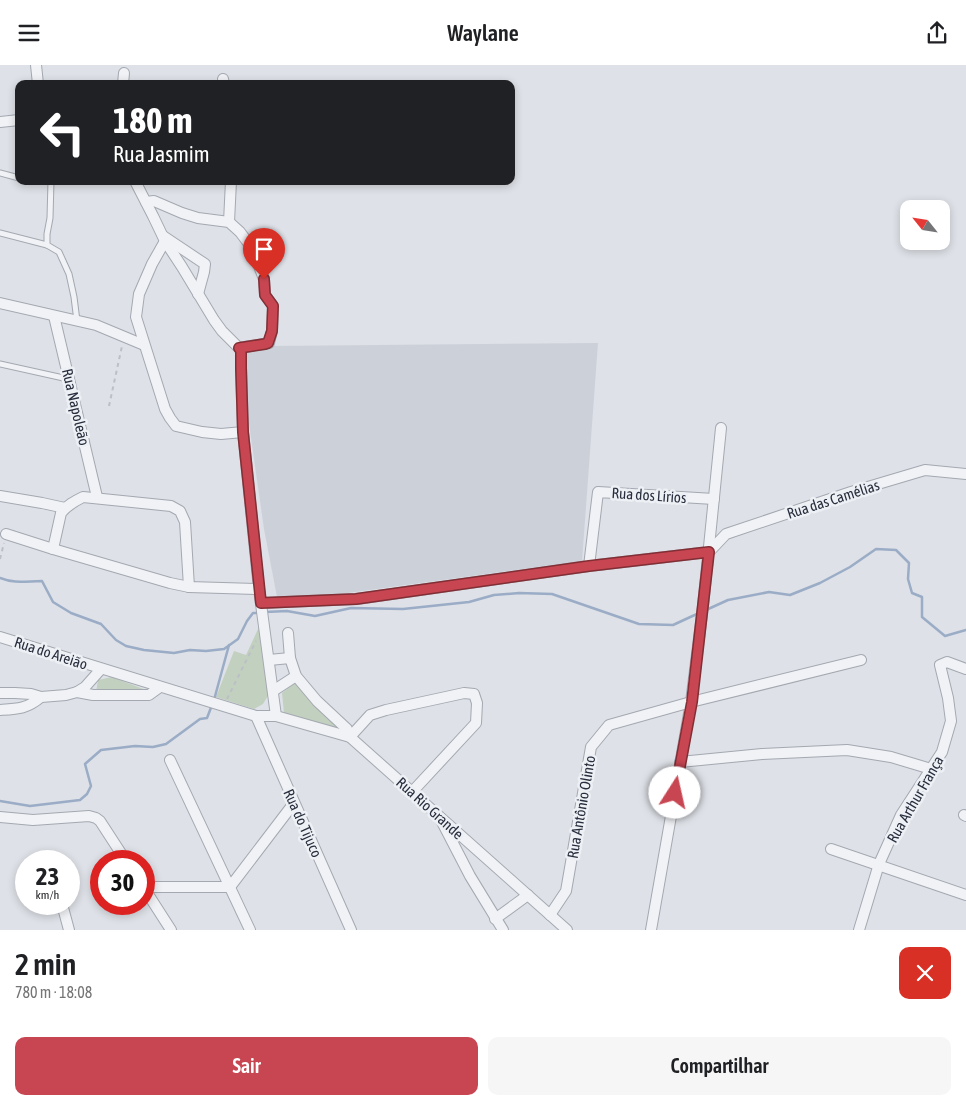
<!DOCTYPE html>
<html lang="pt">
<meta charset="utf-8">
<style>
:root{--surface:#fff;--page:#f6f6f6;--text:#202124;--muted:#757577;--accent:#c84652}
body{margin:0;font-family:"Asap Condensed",sans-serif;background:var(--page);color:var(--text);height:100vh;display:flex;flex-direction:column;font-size:19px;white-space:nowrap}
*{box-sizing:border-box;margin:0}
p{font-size:16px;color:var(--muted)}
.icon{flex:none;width:28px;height:28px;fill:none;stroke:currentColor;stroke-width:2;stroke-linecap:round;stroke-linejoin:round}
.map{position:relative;height:865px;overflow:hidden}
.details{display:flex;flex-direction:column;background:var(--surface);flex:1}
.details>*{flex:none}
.top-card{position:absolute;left:15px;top:15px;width:500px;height:105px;border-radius:10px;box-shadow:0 2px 8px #0003;background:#202124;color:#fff;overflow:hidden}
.needle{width:32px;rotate:300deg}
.tools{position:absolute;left:900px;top:135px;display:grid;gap:10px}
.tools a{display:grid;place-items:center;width:50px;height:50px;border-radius:10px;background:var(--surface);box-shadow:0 2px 8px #0003;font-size:25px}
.speed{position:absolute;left:15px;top:785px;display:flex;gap:10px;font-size:25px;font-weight:700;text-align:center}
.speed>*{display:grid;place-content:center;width:65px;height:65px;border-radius:50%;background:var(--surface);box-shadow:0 2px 8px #0003;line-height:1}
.speed small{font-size:12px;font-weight:400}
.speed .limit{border:8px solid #d22;background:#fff;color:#111}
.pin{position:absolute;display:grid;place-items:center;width:42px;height:42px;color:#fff;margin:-51px -21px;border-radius:50% 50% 50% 0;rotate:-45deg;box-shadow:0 0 5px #0007}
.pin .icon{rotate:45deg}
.me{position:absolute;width:55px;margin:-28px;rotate:10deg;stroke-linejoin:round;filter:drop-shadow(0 0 4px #0008)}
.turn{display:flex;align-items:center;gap:18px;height:105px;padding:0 15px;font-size:22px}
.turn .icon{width:65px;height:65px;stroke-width:2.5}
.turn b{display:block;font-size:35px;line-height:42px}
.round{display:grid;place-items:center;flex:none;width:52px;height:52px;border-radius:10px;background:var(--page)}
.headline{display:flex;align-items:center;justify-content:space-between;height:85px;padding:0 15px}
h1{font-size:30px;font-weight:600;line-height:38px}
.cta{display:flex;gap:10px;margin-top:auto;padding:10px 15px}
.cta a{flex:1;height:58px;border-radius:10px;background:var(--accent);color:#fff;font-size:20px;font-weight:600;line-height:58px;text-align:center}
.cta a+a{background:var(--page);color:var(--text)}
header{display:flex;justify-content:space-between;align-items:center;height:65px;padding:0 15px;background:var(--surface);font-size:22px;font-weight:600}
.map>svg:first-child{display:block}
.built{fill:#ccd0d9}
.green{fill:#c2d0bf}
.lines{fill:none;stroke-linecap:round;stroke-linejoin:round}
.stream{stroke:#9aacc6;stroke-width:2.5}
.service-casing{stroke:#a4a8b1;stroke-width:7}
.minor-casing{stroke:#a4a8b1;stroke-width:12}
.path{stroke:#bcbfc5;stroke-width:2;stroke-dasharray:4 4;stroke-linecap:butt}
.service{stroke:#f0f2f5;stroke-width:5}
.minor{stroke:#f0f2f5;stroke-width:10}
.route-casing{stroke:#822e35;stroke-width:12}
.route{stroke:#c84652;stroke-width:9}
.labels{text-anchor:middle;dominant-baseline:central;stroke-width:5;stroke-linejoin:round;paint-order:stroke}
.street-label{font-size:15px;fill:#282e3d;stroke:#edf0f4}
</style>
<header><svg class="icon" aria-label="menu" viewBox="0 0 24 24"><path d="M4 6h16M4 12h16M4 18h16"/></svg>Waylane<svg class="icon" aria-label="share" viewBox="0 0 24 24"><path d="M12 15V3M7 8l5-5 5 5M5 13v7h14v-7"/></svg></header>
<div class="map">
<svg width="966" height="865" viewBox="0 0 966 865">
<rect width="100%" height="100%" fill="#dee1e7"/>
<path class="built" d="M598 278 582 496 304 534 277 532 264 464 249 359 246 286 272 281Z"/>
<g class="green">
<path d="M259 562 269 629 263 639 254 644 216 632 234 586 246 590Z"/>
<path d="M112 612 151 627 96 628 98 615Z"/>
<path d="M296 617 343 663 340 666 284 648 282 628Z"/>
</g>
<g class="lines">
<g class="stream">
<path d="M0 513C14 519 27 516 42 516L53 537 71 548 101 559 116 575 126 581 144 585 174 588 190 585 206 586 224 584 238 574 247 556 253 548H259"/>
<path d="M706 545 728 535 769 527 790 530 820 518 850 502 876 484 896 485 909 498 908 514 912 528 922 532V552L945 571 966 565"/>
<path d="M265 547 287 546 315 551 351 543 403 544 469 537 494 530 519 528 552 529 639 559 673 560 699 548"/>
<path d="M214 635 229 580"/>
<path d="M0 736 30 741 80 735 87 729 91 721 85 699 101 685 135 681 153 682 166 679 200 654 207 653 212 640"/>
</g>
<defs>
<g id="service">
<path d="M0 108 19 113"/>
<path d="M51 116 50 153 47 169V180L59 187 69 209 74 232 77 256"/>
<path d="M0 168 47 180"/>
<path d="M0 299 68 314"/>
</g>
<g id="minor">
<path d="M36 0 38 19"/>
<path d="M223 14 224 19"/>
<path d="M123 19 124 8"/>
<path d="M0 57 19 55"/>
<path d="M135 116 153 151 165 176 182 202 214 255 222 266 241 285V303L243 367 259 524 276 651"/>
<path d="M146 137 154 136 182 148 198 153 229 157 240 167 252 183 264 214 265 230 273 241 272 266 269 278 239 283"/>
<path d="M229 157 231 116"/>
<path d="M163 171 205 199 204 207 198 229"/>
<path d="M165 176 152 199 139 229 136 252 165 344 170 353 176 361 202 367 221 369 243 367"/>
<path d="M0 238 96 260 144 280"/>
<path d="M54 251 97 432"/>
<path d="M0 431 42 438 65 443"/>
<path d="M6 469 53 484 170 518 189 522 259 524"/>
<path d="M53 484 61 448C67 440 75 436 83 432L171 441 180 446 185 457 189 522"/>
<path d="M589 501 598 427 714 434"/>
<path d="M261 538 357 534 589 501 709 487 726 469 851 427 925 405 966 409"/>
<path d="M288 568 290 593 296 611 317 636 347 664 350 672"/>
<path d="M0 572 256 651H276L350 672 567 865"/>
<path d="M269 595 290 593"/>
<path d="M273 626 296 611"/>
<path d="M77 627 93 630H149L160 622"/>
<path d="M0 628H15L31 629 41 632 66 630 77 627 85 622 101 604"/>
<path d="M0 645C17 644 27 644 41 632"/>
<path d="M256 651 351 865"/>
<path d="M350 672 370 650 386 645 455 630 464 628 474 629 477 638 476 658 412 727"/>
<path d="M170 695 250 865"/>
<path d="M680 697 762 689 847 685 891 692 931 704"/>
<path d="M964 750 966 751"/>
<path d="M0 752 33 755 89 751 96 753 100 756 126 796"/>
<path d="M442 757 470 811 503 865"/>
<path d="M831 784 966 830"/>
<path d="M144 822H230L294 738"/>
<path d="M144 823 171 865"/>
<path d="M62 839 69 865"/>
<path d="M550 850 566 826 591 682 609 660 691 637 861 595"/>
<path d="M495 854 528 830"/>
<path d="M651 865 691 637 703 541 721 363"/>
<path d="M859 865 879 799 901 750 942 687 951 656 948 633 940 600 947 597 966 604"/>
</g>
</defs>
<use href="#service" class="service-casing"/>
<use href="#minor" class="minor-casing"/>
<g class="path">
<path d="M109 341 122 281"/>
<path d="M0 494 4 478"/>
<path d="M227 634 256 576"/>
</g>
<use href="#service" class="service"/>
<use href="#minor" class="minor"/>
</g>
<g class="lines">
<defs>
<path id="route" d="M264 214 265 230 273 241 272 266 268 278 265 279 239 283 241 285V303L243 367 261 538 356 534 589 501 709 487 692 637 675 728"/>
</defs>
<use href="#route" class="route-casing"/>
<use href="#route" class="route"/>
</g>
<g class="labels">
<g class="street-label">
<text transform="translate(76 342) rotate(77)">Rua Napoleão</text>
<text transform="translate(649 430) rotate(4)">Rua dos Lírios</text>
<text transform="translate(833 434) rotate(-18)">Rua das Camélias</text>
<text transform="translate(51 588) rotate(18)">Rua do Areião</text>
<text transform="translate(915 734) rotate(-60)">Rua Arthur França</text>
<text transform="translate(581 742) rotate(-80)">Rua Antônio Olinto</text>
<text transform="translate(430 743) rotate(42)">Rua Rio Grande</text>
<text transform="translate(303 758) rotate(66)">Rua do Tijuco</text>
</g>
</g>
</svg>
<div class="tools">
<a><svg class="needle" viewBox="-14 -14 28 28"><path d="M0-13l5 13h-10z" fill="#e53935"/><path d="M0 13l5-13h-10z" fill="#757577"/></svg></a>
</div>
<div class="speed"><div>23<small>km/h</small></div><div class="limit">30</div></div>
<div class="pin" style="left:264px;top:214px;background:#d93025"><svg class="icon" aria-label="arrive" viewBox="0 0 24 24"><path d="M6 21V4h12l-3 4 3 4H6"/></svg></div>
<svg class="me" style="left:675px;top:728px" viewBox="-20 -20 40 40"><circle r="19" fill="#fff"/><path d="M0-13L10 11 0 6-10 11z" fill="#c84652"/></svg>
<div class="top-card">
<div class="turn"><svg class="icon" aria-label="left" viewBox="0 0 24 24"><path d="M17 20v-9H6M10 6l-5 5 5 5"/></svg><div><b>180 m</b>Rua Jasmim</div></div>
</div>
</div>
<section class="details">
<div class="headline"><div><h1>2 min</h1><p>780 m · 18:08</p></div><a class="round" style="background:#d93025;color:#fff"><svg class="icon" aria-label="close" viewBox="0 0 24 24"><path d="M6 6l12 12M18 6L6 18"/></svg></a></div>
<div class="cta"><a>Sair</a><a>Compartilhar</a></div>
</section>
